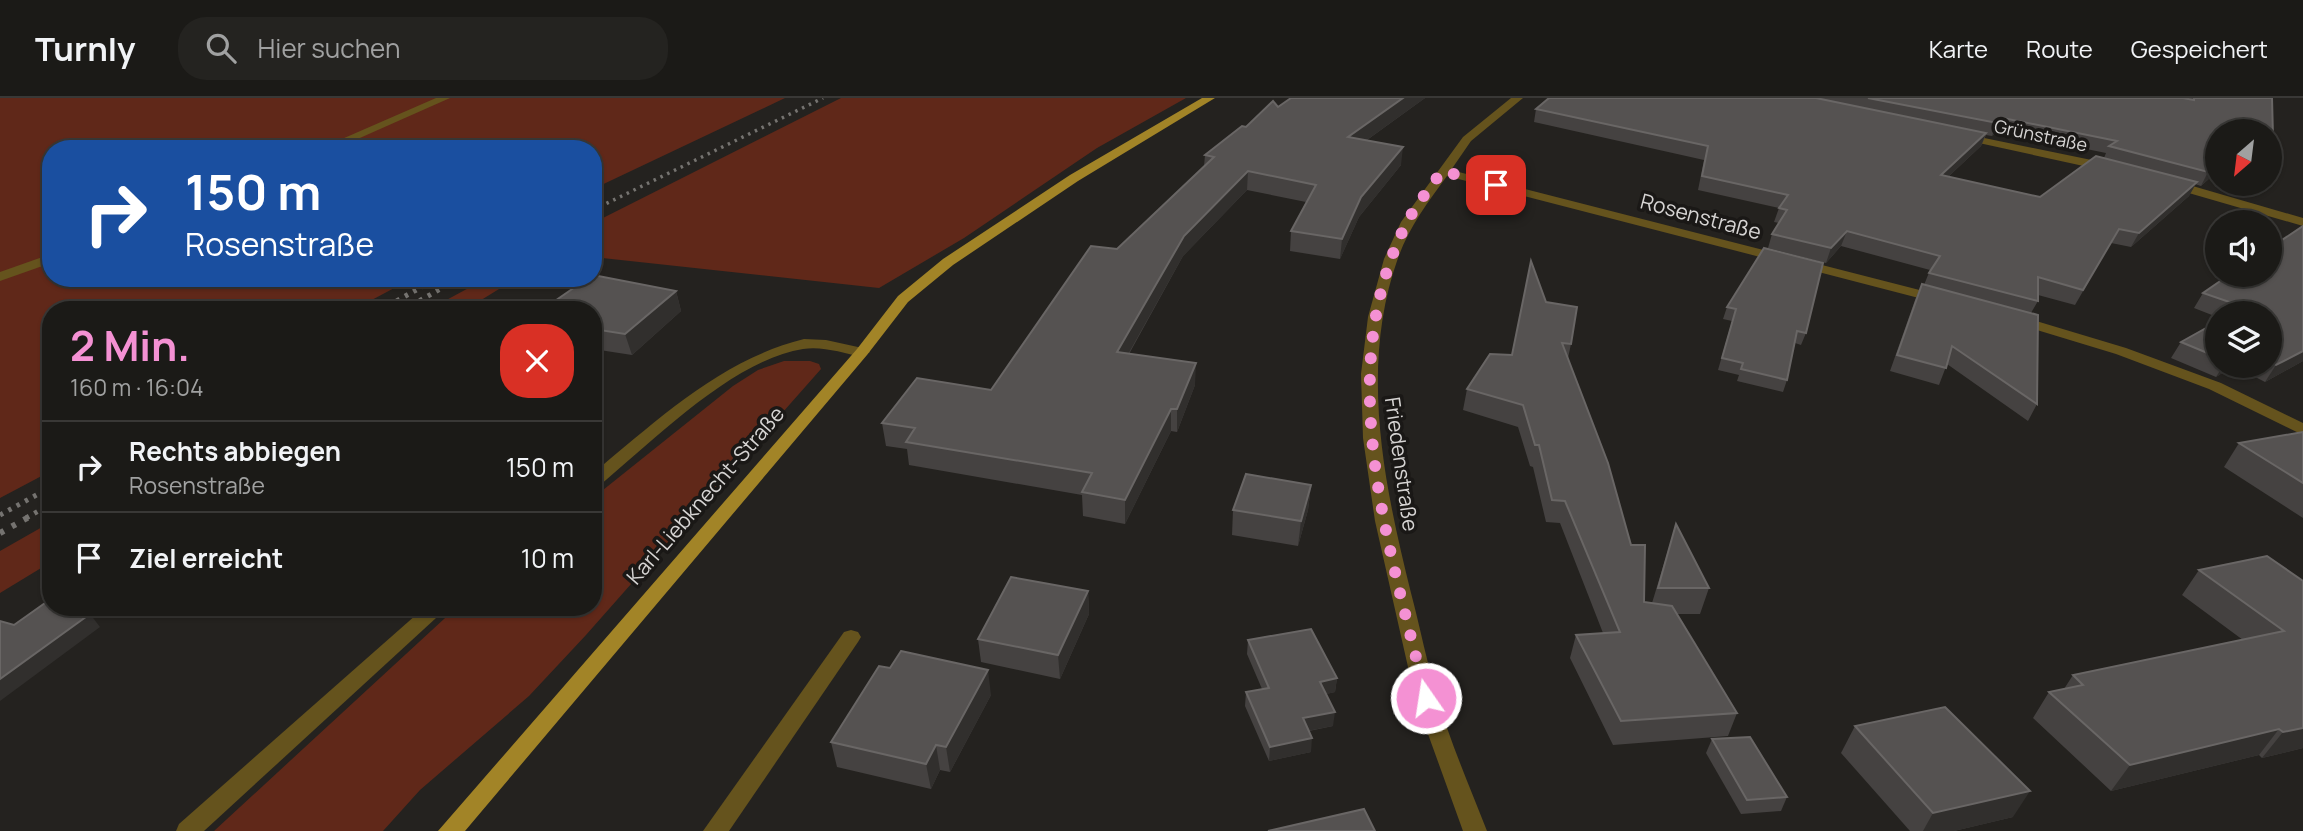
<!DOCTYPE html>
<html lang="de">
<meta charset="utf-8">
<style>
:root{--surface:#1b1a17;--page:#242320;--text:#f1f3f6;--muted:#a0a1a1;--line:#393836;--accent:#f491d3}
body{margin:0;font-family:Manrope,sans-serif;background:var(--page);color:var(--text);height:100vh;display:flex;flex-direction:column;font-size:26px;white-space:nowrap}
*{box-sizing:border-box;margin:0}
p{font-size:23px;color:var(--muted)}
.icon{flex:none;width:38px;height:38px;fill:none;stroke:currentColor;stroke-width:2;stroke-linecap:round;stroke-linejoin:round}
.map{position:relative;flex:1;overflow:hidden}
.drawer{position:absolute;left:42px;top:203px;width:560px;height:315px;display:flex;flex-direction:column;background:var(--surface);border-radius:28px;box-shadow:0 2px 5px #0004,0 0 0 2px var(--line)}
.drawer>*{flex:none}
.top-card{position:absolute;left:42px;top:42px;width:560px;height:147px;border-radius:28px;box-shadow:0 2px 5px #0004,0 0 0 2px var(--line);background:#1a4fa0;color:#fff;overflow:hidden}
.needle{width:46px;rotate:208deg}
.controls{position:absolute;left:2205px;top:21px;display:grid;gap:14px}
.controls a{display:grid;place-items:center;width:77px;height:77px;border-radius:50%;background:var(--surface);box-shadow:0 2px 5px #0004,0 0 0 2px var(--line);font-size:35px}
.pin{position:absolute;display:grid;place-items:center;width:60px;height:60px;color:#fff;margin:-30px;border-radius:14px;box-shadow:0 4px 10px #0006}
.me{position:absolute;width:77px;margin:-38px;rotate:347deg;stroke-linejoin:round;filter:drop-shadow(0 0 5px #0008)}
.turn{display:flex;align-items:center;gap:24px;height:147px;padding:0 28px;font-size:32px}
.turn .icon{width:91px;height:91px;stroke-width:2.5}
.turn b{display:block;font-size:49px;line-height:60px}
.round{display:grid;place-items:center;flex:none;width:74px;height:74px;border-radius:28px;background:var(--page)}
.summary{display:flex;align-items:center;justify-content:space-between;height:119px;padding:0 28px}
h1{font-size:42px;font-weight:700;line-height:52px;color:var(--accent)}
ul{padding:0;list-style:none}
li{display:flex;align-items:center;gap:21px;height:91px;padding:0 28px;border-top:2px solid var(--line)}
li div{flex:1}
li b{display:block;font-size:26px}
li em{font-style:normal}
header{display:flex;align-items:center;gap:42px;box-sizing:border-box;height:98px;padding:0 35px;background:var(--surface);border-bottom:2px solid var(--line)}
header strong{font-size:33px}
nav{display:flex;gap:38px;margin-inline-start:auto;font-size:24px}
.search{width:490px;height:63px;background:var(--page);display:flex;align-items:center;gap:18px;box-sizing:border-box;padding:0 24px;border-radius:28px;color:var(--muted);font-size:26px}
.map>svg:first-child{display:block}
.green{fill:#602819}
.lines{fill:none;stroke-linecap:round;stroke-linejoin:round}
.minor{fill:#65531d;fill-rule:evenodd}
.major{fill:#a28427;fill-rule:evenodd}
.rail-far2{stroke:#757370;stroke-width:3.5;stroke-dasharray:2.5 5;stroke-linecap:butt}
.rail-far1{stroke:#757370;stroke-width:5;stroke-dasharray:3.5 6;stroke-linecap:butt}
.rail{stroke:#757370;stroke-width:6;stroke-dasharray:4.5 9;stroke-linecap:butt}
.wall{fill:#454241;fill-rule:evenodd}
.shaded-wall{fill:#312f2d}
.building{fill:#555251;stroke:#696665;stroke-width:2}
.route{stroke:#f491d3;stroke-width:12;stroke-dasharray:0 21.6}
.labels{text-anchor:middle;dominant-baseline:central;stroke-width:7;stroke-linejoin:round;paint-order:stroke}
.far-street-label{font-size:18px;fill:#d6d4d3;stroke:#1a1816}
.street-label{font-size:21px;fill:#d6d4d3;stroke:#1a1816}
</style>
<header>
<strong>Turnly</strong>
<div class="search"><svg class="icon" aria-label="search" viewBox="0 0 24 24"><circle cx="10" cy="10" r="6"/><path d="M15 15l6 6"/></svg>Hier suchen</div>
<nav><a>Karte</a><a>Route</a><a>Gespeichert</a></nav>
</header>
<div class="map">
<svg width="2303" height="733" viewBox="0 0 2303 733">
<rect width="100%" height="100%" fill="#24221f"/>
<g class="green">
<path d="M0 0H785L593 91V51H51V180H413L353 212H51V373L0 400Z"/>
<path d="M841 0H1186L1097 50 964 140 879 190 593 159V125Z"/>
<path d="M487 180H517L465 212H428Z"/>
<path d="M784 263H810L819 266 821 271 586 537 529 598 420 692 383 733H214L457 509H593V400L733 288 758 272Z"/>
<path d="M51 424V464L0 495V453Z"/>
</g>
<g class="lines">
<g class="minor">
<path d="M436 0H450L335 51H319Z"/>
<path d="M1511 0H1523L1471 43 1451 72 1943 198 1945 201 1938 205 1447 78C1428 104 1409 129 1398 160 1359 269 1384 386 1411 495 1420 529 1427 565 1437 598 1450 644 1470 689 1487 733H1463L1415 600 1375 423 1363 340 1361 276 1368 219 1384 161 1401 124 1463 39Z"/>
<path d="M1960 35 2111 66 2117 70 2111 74 1956 40V36Z"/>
<path d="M2172 82 2303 120V128L2168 89V83Z"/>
<path d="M51 156V165L0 183V174Z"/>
<path d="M2016 217 2126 250 2221 285 2303 325V337L2209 291 2116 256 2011 224 2009 221Z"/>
<path d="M804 241 826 242 867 251 870 254 862 259C843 255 823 248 803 251 733 262 653 343 599 388L593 389V375C659 321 720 262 804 241Z"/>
<path d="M425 509H448L204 733H176L179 726Z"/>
<path d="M851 532 858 534 861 539 858 544 729 733H703L844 534Z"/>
</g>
<path class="major" d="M1202 0H1215L1078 83 953 167 908 204 867 257 465 733H438L857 251 898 198 943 161 1070 77Z"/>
<g class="rail-far2">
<path d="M593 112 823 0"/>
<path d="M435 182 439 180"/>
<path d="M457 182 461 180"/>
</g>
<g class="rail-far1">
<path d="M380 212 438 180"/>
<path d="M403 212 460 180"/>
<path d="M0 417 51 389"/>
<path d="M26 420 51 406"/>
</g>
<path class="rail" d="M0 435 29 419"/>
</g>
<g class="wall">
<path d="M1291 0H1425L1367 42 1401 67 1359 119 1340 161 1290 153 1291 133 1306 104 1247 92 1183 158 1129 256 1195 287 1177 334 1171 333 1125 426 1083 418 1082 397 909 367 907 351 886 348 882 325 991 292 1117 151 1204 68 1205 57Z"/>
<path d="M1549 0H2183L2188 1 2189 0H2272L2274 78 2270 86V33H2217V79L2212 78 2201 88 2195 86 2189 98 2131 149 2111 145 2075 207 2038 197V203L2031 215 2037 306 2028 323 1947 266 1939 287 1890 273 1915 202 1922 186 1924 187 1930 172 1841 148 1826 165 1768 150 1772 136 1779 125 1774 124 1779 110 1698 92 1704 62 1534 24 1536 11ZM1997 33 2106 55 2104 60 2040 99 1948 79 1981 48 1986 37 1992 38Z"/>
<path d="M2242 86H2270L2266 92Z"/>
<path d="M2303 128V263L2265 284 2234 268H2270V215H2217V219L2194 210 2203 195 2229 177H2270V150Z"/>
<path d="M1823 165 1806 235 1801 247 1795 245 1787 282 1783 294 1737 283 1739 277 1718 272 1732 223 1723 221 1727 209Z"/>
<path d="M676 193 681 213 632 257 593 251V212Z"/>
<path d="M1546 204 1571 246 1568 260 1644 504 1652 505 1676 426 1709 490 1700 516H1676L1737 615 1728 638 1613 647 1570 560 1576 537 1603 535 1560 425 1546 424 1533 369 1530 368 1518 329 1463 312 1467 291 1512 257Z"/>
<path d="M2217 224V268H2233L2216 279 2171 260 2181 244Z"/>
<path d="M2303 334V420L2224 369 2239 345Z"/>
<path d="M1311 387 1308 412 1298 448 1232 437 1233 412Z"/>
<path d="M2199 472 2303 483V650L2262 660 2259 657 2111 693 2033 620 2049 594 2064 591 2073 577 2243 542 2182 497Z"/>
<path d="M1088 493 1089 516 1060 581 981 564 978 541Z"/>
<path d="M1248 542 1337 580 1335 594 1326 596 1333 628 1309 633 1311 654 1269 663 1245 608 1246 594 1262 591 1247 556Z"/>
<path d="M991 597 950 674 940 672 931 691 837 669 831 644Z"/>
<path d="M1855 628 2013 719 1954 733H1910L1841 655Z"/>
<path d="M1712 641 1787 699 1781 713 1741 716 1706 655Z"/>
</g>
<g class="shaded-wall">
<path d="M1403 0H1425L1346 57 1348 39Z"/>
<path d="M2003 20 1997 33 1992 38 1997 25Z"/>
<path d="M1986 35 1981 48 1935 91 1941 77Z"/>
<path d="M1403 49 1401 67 1359 119 1340 161 1342 141 1361 99Z"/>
<path d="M2217 66V68L2212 78 2201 88 2208 74Z"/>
<path d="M1248 73 1247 92 1183 158 1117 276V254L1184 138Z"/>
<path d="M2197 84 2189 98 2131 149 2139 135Z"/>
<path d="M1847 133 1841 148 1826 165 1831 150Z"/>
<path d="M676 193 681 213 632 257 625 236Z"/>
<path d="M2303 253V263L2265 284 2276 267Z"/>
<path d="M1196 265 1195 287 1177 334V311Z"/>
<path d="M2223 268H2233L2216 279Z"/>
<path d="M1171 311V333L1125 426V402Z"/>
<path d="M1311 387 1308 412 1298 448 1301 423Z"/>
<path d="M1088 493 1089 516 1060 581 1058 557Z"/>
<path d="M90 516 100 529 0 603V581Z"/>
<path d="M988 572 991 597 950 674 946 649Z"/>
<path d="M1337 580 1335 594 1318 598 1320 584Z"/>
<path d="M1335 614 1333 628 1302 634 1303 620Z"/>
<path d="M2303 630V650L2262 660 2283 634Z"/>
<path d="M2279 631 2259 657 2111 693 2130 667Z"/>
<path d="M1312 640 1311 654 1269 663 1270 649Z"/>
<path d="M936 647 940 672 931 691 926 666Z"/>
<path d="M2030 693 2013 719 1954 733H1923L1933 715Z"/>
</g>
<g class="building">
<path d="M1291 0H1403L1348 39 1403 49 1361 99 1342 141 1291 133 1316 87 1248 73 1184 138 1117 254 1196 265 1177 311H1171L1125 402 1082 394 1092 375 906 344 915 330 882 325 917 280 991 292 1091 148 1117 151 1214 59 1205 57 1242 28 1246 29 1273 3 1278 9Z"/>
<path d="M1549 0H1816L1986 35 1941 77 2040 99 2096 58 2197 84 2139 135 2119 131 2083 192 2038 179V203L1929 175 1940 158 1847 133 1831 150 1772 136 1787 112 1779 110 1788 97 1702 78 1708 48 1536 11Z"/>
<path d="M1868 0H2183L2194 2V0H2272L2274 78 2270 77V33H2217V66L2208 74 2109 48 2117 43 2003 20 1997 25Z"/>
<path d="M2303 128V253L2276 267 2270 264V215H2233L2244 209 2203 195 2229 177H2270V150Z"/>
<path d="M1764 150 1823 165 1806 235 1797 233 1787 282 1741 271 1743 265 1722 260 1736 211 1727 209Z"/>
<path d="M1531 163 1546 204 1577 209 1571 246 1562 245 1608 365 1631 447H1645L1644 504 1672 508 1737 615 1621 623 1576 537 1620 534 1565 403 1552 402 1539 347H1535L1523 307 1467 291 1490 256 1512 257Z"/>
<path d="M593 177 676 193 625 236 593 231V212H542L588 180H593Z"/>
<path d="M1922 186 2038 217 2037 306 1952 248 1946 270 1897 257Z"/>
<path d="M2217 224V259L2181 244Z"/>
<path d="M2303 334V385L2239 345Z"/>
<path d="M1246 376 1311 387 1301 423 1233 412Z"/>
<path d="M1676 426 1709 490H1658Z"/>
<path d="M2267 458 2303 483V630L2283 634 2279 631 2130 667 2049 594 2083 587 2073 577 2284 533 2199 472Z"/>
<path d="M1011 479 1088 493 1058 557 978 541Z"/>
<path d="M45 505 51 506V509H63L90 516 0 581V523L14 527Z"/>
<path d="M1311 531 1337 580 1320 584 1335 614 1303 620 1312 640 1270 649 1246 594 1269 590 1248 542Z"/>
<path d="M901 553 988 572 946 649 936 647 926 666 831 644 879 568 890 570Z"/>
<path d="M1945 609 2030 693 1933 715 1855 628Z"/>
<path d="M1750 639 1787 699 1747 702 1712 641Z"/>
<path d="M1364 711 1375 733H1268Z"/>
</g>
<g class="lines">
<path class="route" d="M1426 600C1390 448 1331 276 1406 126 1416 107 1430 90 1442 73L1496 87"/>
</g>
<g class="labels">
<g class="far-street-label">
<text transform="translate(2041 37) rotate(12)">Grünstraße</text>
</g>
<g class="street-label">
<text transform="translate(1701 118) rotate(15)">Rosenstraße</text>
<text transform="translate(1402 366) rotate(82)">Friedenstraße</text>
<text transform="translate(705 397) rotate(-49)">Karl-Liebknecht-Straße</text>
</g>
</g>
</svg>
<div class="controls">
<a><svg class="needle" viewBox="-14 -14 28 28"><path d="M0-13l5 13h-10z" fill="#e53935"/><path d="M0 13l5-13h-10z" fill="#a0a1a1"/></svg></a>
<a><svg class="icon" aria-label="sound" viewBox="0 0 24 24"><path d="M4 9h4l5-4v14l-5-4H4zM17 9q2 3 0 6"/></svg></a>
<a><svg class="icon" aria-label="layers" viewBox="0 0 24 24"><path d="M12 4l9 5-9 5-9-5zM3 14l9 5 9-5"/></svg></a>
</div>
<div class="pin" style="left:1496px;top:87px;background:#d93025"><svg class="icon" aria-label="arrive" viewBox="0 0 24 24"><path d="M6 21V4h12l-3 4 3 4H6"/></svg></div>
<svg class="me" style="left:1426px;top:600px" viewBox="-20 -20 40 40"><circle r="17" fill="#f491d3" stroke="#fff" stroke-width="3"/><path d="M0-11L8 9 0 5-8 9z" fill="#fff"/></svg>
<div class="top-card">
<div class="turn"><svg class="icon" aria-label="right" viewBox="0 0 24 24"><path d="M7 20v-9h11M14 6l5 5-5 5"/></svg><div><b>150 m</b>Rosenstraße</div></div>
</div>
<section class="drawer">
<div class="summary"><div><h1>2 Min.</h1><p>160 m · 16:04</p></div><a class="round" style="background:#d93025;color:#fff"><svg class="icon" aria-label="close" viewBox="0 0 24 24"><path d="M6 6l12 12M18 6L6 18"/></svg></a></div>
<ul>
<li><svg class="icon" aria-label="right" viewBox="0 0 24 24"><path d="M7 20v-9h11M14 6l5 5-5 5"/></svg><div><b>Rechts abbiegen</b><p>Rosenstraße</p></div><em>150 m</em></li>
<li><svg class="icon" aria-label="arrive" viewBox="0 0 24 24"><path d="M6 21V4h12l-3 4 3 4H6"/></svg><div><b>Ziel erreicht</b></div><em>10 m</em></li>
</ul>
</section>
</div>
